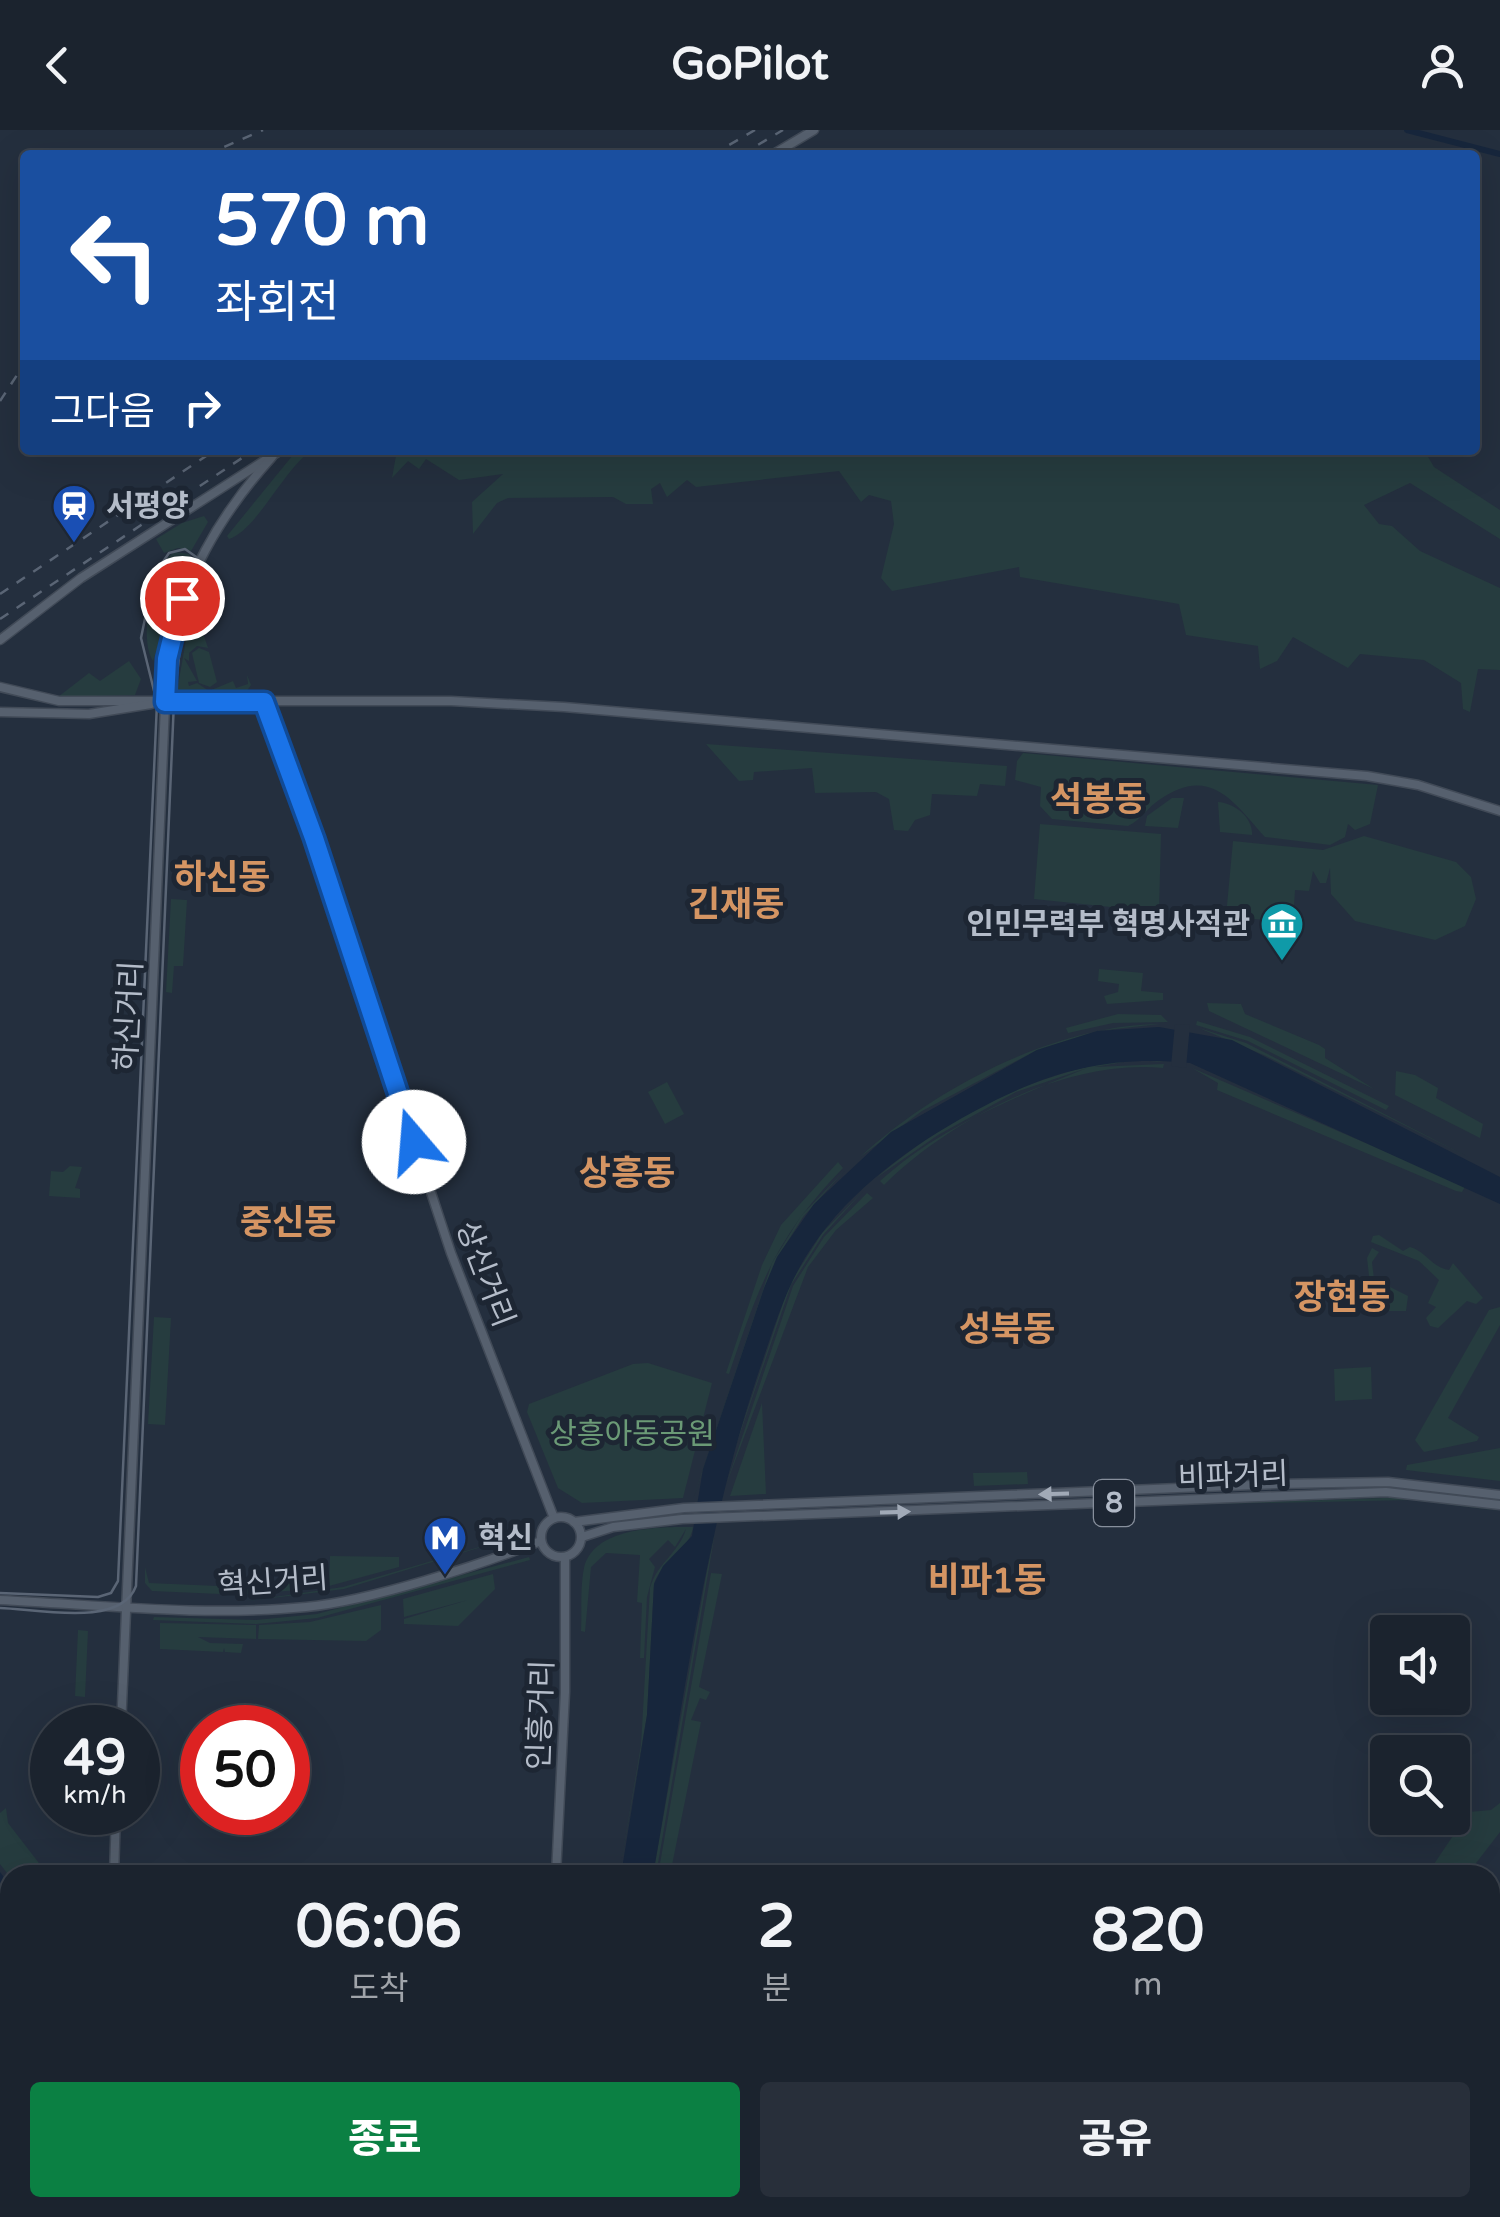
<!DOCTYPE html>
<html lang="ko">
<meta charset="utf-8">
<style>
:root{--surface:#1b232e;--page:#282f3a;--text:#f1f3f6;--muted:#a0a4aa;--line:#39404a;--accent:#0b8043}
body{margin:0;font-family:"Varela Round","Noto Sans KR",sans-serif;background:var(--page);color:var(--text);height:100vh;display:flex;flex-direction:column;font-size:38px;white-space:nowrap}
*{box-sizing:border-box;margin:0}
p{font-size:32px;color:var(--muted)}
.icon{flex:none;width:55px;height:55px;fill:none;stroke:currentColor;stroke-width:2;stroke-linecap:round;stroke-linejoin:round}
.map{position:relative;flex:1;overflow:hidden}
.drawer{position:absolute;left:0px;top:1735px;width:1500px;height:352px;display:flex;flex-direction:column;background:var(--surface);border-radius:30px 30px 0 0;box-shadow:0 10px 40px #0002,0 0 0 2px var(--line)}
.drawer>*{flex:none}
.banner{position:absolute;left:20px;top:20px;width:1460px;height:305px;border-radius:10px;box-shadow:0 10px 40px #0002,0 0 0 2px var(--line);background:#1a4fa0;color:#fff;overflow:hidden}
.controls{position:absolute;left:1370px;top:1485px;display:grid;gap:20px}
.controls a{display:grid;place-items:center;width:100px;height:100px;border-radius:10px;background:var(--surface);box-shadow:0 10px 40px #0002,0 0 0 2px var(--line);font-size:50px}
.speed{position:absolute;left:30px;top:1575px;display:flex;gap:20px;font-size:50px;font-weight:700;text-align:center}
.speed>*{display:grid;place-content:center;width:130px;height:130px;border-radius:50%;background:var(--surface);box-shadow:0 10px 40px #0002,0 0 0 2px var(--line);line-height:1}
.speed small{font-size:25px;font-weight:400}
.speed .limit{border:15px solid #d22;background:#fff;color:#111}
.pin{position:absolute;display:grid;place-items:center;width:85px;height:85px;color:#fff;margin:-42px;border:5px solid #fff;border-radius:50%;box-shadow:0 2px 10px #0007}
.me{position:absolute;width:110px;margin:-55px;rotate:342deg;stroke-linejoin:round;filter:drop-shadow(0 0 8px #0008)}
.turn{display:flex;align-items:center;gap:35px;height:210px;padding:0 30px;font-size:45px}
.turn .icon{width:130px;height:130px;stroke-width:2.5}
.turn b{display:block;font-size:70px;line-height:85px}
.then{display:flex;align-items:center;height:95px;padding:0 30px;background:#0003;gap:20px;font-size:38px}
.eta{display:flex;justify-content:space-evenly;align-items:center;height:170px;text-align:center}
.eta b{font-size:60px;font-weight:800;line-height:70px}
.cta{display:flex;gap:20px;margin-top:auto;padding:20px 30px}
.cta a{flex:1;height:115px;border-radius:10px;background:var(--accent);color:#fff;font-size:40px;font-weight:800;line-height:115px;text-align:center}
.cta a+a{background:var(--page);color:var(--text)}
header{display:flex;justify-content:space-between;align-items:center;height:130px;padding:0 30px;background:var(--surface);font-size:45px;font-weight:800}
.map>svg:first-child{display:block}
.green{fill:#263c3f}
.water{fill:#17263c}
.pier{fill:#242f3e}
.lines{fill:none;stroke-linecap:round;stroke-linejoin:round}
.canal{stroke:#17263c;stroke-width:6}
.major-casing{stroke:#414a57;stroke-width:11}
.major{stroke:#56606e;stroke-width:8}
.tram{stroke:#5a6575;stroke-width:2.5}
.rail{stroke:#5a6575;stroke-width:2.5;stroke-dasharray:10 10;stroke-linecap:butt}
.oneway{fill:#a1aab7}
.route-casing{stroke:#114b97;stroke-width:25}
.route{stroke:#1a73e8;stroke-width:18}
.labels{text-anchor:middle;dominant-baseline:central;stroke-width:10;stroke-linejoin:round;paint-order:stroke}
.shield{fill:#1d2633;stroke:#878f9c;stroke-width:2.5}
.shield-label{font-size:28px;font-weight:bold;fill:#b4bcc9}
.poi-label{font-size:30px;font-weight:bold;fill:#b4bcc9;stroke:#1d2633;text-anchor:start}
.street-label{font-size:30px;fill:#b4bcc9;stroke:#1d2633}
.park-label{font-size:30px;fill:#6b9a76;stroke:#1d2633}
.quarter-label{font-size:35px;font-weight:bold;fill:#d59563;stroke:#1d2633}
</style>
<header><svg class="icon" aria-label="back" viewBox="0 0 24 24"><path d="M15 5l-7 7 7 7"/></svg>GoPilot<svg class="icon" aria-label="person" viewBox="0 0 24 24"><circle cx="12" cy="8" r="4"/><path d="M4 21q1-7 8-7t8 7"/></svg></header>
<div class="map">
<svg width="1500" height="2087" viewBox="0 0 1500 2087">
<rect width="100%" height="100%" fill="#242f3e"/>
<g class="green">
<path d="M297 320H312C283 340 257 400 229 409L227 406Z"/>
<path d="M397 320H1424L1434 337 1500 380V409L1410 353 1364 375 1379 394 1392 396 1420 421 1500 458V540L1478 539 1470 582 1463 579 1461 553 1424 530 1360 524 1348 538 1293 507 1277 531 1260 539 1258 516 1186 505 1179 474 1020 447 1019 437 892 461 881 448 894 394 891 371 869 365 861 372 839 341 696 357 687 350 667 367 660 353 651 359 653 374H626L613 367 508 368 497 373 473 404 472 372 503 344 459 350 426 329 419 339 408 331 392 348Z"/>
<path d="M204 386 208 392 191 421 178 418 164 423 156 409 182 393Z"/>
<path d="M174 422 190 424 153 531C138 509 152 438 174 422Z"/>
<path d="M191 481H201L204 488 199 491 208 518 197 516 189 523V531L184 528 197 551 188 552 189 556 197 553 209 561 233 551 236 558 248 554 247 545 251 555 246 562 181 565 177 561Z"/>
<path d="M199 518 209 522 217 552 210 557 199 553 192 523Z"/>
<path d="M129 531 141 549 135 565 58 567 89 543 100 551Z"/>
<path d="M706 614 1007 636 1005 656 980 654 977 666 932 664 930 685 915 690 908 701 894 700 889 669 876 662 815 663 812 638 754 642 753 650 739 651Z"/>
<path d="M1023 623 1378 655 1370 694 1355 700 1348 694 1345 707 1330 715 1265 707C1235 674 1211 633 1159 670 1147 678 1141 690 1128 696L1052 689 1040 676 1041 657 1015 650 1017 631Z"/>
<path d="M1172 668H1184L1178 698 1145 696 1147 686Z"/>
<path d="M1218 672C1235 673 1253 688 1252 705L1220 702Z"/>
<path d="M1040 694 1161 704 1159 782 1034 769Z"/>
<path d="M1364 706 1456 732 1471 747 1476 769 1465 796 1435 810 1355 791 1331 764 1330 738 1326 753H1320L1313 741 1309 761 1295 760 1293 793 1226 786 1233 711 1323 720Z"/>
<path d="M171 769 187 770 183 836H174L172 863 166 862Z"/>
<path d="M1099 839 1143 843 1141 861 1163 863V870L1107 874 1104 866 1118 862 1119 854 1098 851Z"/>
<path d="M1207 873 1241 874 1245 884 1319 915 1325 919V928L1374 959 1209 881Z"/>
<path d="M1118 884 1161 885 1168 892 1113 893 1068 903 1066 898Z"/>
<path d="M1197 891 1250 907 1389 976 1386 980 1248 911 1196 895Z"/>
<path d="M1160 894 1097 901 1037 920 922 981 860 1027C936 957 1056 895 1160 894Z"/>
<path d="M1199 898 1246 913 1470 1028 1266 926Z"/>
<path d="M1136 928 1164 932 1135 930 1094 937 1164 934 1163 938C1067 929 952 988 884 1055L880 1051C940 997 1013 968 1087 938L1016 962 938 1005 876 1048C950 985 1038 940 1136 928Z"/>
<path d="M1193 934 1466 1055 1462 1062 1456 1061 1217 960 1218 953 1192 938 1419 1036Z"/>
<path d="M1396 941 1415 945 1438 958 1436 968 1483 994 1480 1008 1395 965Z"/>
<path d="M667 952 684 984 665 994 648 962Z"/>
<path d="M838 1032 843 1038C776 1107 759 1155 729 1244L726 1243 762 1135 781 1095Z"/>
<path d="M70 1036 82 1037 75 1058 80 1059V1068L49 1066 51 1041 63 1042Z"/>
<path d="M845 1040 803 1087 777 1128 693 1369 772 1133 801 1086Z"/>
<path d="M864 1060 823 1105 791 1155 723 1353 789 1155 822 1103Z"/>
<path d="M867 1063 873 1068 836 1100 808 1137 726 1355 793 1156 824 1107Z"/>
<path d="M1379 1105 1403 1121 1410 1117C1427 1122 1431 1137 1449 1140L1453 1133 1483 1168 1476 1174 1467 1171 1438 1198 1430 1196 1426 1188 1436 1177 1428 1173 1439 1150 1419 1131 1371 1112 1373 1106Z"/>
<path d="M1372 1118 1379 1122 1372 1132 1374 1149 1408 1166 1406 1181H1373L1367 1128Z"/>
<path d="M1500 1177V1195L1448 1288 1479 1307 1477 1311 1424 1322 1415 1310 1489 1180Z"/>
<path d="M154 1187 171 1188 165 1295 148 1294Z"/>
<path d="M648 1233 712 1253 683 1368 582 1373 558 1358 527 1282 529 1274 633 1234Z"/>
<path d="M1371 1237 1372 1269 1335 1271 1334 1239Z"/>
<path d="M762 1273 766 1364 730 1366Z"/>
<path d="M1500 1318V1351L1406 1340 1407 1335Z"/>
<path d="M1027 1342 1028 1354 974 1356 973 1343Z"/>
<path d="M1412 1367 1500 1381 1412 1370 1167 1375Z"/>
<path d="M693 1397C690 1421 661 1430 654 1454L647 1585 619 1745 641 1615 650 1458C657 1433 679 1423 686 1399L675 1417 668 1410 649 1429 655 1437 647 1467 644 1528H640L642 1473 637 1472 640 1425 606 1423 591 1437 585 1502 581 1501C582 1481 580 1458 584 1438 594 1396 661 1397 693 1397Z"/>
<path d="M715 1403 656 1745H653L706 1446Z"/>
<path d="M524 1404 344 1459 247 1471 343 1457Z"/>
<path d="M330 1426 399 1427V1437L329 1456Z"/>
<path d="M529 1427 530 1430 317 1488 256 1494 153 1490 154 1487 256 1490 317 1484Z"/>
<path d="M145 1437 149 1453 241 1457 243 1465 152 1461 145 1453Z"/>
<path d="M711 1443 722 1444 699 1557 710 1562 706 1570 700 1568 691 1590 701 1592 670 1745H658Z"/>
<path d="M493 1444 495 1459 458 1496 404 1494V1489L468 1470 404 1487 403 1469Z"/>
<path d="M246 1451 312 1454V1459L246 1464Z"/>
<path d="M381 1475V1500L366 1511 258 1509 259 1495 310 1492Z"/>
<path d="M160 1493 256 1495V1509L198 1507 210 1513 243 1514 241 1523 225 1522 224 1518 223 1522 160 1519Z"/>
<path d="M78 1500 88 1501 85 1567 75 1566Z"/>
<path d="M1500 1673V1702L1473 1737 1476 1745H1450L1434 1734 1469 1682 1491 1680Z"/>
<path d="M6 1678 8 1693 42 1737 31 1745 10 1747 0 1734V1683Z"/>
<path d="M1490 2031 1500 2038V2087H1270L1296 2078H1490Z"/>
</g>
<g class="water">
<path d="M1159 897 1232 910 1500 1047V1074L1190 933C1106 925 1046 942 973 982 912 1015 851 1059 812 1117 786 1155 774 1198 759 1241 704 1404 683 1576 653 1745H621L647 1585 654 1454 663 1436 692 1406 703 1339 764 1158 777 1127 814 1074 891 1002 1037 920 1097 901Z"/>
<path d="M0 1742 10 1755V2078H26V2087H0Z"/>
</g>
<path class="pier" d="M1175 894 1190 895 1186 938 1171 936Z"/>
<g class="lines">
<path class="canal" d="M1407 0 1500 24"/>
<defs>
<g id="major">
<path d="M772 25 814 0"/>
<path d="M0 510 81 448 281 320"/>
<path d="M0 557 59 571H451L564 577 1367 646 1418 655 1500 681"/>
<path d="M264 572 314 708 451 1123 554 1388"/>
<path d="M0 582 89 584 151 574"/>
<circle cx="561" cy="1407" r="20"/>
<path d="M574 1392 684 1378 1277 1354 1388 1352 1500 1365"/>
<path d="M582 1407 613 1397 682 1389 1386 1362 1500 1375"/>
<path d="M0 1470C101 1475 205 1487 306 1477 370 1471 480 1435 541 1411"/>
<path d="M121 1598 167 529C183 449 218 387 272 327"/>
<path d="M114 1745 116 1682"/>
<path d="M556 1745 565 1562V1428"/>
<path d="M1490 1934 1500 1919"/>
<path d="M1490 1957 1500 1942"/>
<path d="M1490 2021 1500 2028"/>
<path d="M98 2087 99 2078"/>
<path d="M541 2087 542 2078"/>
<path d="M1202 2087 1225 2078"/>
<path d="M1234 2087 1263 2078"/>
</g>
</defs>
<use href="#major" class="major-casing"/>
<use href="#major" class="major"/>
<path class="tram" d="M0 1463 98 1467 111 1463 118 1451 157 573 141 508 154 445 169 423 185 419 199 429 201 443 182 500 174 571 136 1456C121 1498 37 1479 0 1478"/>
<g class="rail">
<path d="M206 25 263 0"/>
<path d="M712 25 755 0"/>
<path d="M741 25 783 0"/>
<path d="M0 271 25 233"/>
<path d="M0 464 215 320"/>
<path d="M0 489 254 320"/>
</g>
</g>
<defs><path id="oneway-solid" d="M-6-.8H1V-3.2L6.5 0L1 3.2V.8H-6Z" transform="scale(2.5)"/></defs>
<g class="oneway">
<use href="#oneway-solid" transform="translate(1054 1364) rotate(178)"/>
<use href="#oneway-solid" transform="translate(895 1382) rotate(-2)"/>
</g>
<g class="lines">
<defs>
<path id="route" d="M182 468 167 529 165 572H264L314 708 414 1012"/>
</defs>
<use href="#route" class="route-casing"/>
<use href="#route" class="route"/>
</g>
<defs>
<symbol id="station-pin" viewBox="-11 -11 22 30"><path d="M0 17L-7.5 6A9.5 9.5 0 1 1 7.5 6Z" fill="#1a4fb4" stroke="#1d2633"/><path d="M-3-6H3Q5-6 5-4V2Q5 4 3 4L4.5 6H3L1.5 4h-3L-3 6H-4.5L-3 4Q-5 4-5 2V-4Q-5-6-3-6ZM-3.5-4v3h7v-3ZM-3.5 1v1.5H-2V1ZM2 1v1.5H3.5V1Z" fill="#fff"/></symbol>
<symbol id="museum-pin" viewBox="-11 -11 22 30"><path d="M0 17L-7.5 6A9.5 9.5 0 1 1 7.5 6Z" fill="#0f9aa8" stroke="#1d2633"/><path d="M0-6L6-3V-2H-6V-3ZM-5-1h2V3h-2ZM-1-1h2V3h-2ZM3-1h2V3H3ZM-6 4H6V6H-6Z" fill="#fff"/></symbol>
<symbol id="metro-pin" viewBox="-11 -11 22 30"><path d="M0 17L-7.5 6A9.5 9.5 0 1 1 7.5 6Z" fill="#1a4fb4" stroke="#1d2633"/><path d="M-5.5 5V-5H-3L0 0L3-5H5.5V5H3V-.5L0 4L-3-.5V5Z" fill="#fff"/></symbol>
</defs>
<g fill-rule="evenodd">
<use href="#station-pin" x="49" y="351" width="50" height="68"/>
<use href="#museum-pin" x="1257" y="769" width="50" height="68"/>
<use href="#metro-pin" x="420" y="1383" width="50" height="68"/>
</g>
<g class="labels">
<rect class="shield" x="1094" y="1350" width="40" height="46" rx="8"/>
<g class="shield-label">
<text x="1114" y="1373">8</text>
</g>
<g class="poi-label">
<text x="106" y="376">서평양</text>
<text x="1250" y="794" text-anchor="end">인민무력부 혁명사적관</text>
<text x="478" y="1408">혁신</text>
</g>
<g class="street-label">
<text transform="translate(129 886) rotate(-87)">하신거리</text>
<text transform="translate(485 1144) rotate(69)">상신거리</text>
<text transform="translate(1233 1346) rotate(-2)">비파거리</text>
<text transform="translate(273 1452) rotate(-4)">혁신거리</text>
<text transform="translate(541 1585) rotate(-88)">인흥거리</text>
</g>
<g class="park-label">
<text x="632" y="1304">상흥아동공원</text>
</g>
<g class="quarter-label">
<text x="1098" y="670">석봉동</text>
<text x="222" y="748">하신동</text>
<text x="736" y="775">긴재동</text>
<text x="627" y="1044">상흥동</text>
<text x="288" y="1093">중신동</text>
<text x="1342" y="1168">장현동</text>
<text x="1007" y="1200">성북동</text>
<text x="987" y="1451">비파1동</text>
</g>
</g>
</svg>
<div class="controls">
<a><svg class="icon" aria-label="sound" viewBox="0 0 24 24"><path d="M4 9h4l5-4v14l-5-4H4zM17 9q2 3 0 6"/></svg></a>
<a><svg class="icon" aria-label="search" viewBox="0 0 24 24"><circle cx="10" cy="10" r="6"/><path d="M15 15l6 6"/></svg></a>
</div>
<div class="speed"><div>49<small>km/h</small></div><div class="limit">50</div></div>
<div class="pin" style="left:182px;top:468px;background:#d93025"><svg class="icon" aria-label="arrive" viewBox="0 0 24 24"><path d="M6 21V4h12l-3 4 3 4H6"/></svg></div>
<svg class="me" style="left:414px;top:1012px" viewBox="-20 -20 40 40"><circle r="19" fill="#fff"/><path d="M0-13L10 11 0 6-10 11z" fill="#1a73e8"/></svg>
<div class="banner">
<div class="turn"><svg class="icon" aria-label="left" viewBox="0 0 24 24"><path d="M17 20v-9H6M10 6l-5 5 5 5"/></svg><div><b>570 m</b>좌회전</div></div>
<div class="then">그다음<svg class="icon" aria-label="right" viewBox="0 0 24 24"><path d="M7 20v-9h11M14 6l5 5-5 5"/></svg></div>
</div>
<section class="drawer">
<div class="eta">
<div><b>06:06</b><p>도착</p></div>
<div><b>2</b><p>분</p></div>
<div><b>820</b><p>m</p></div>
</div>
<div class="cta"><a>종료</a><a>공유</a></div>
</section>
</div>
